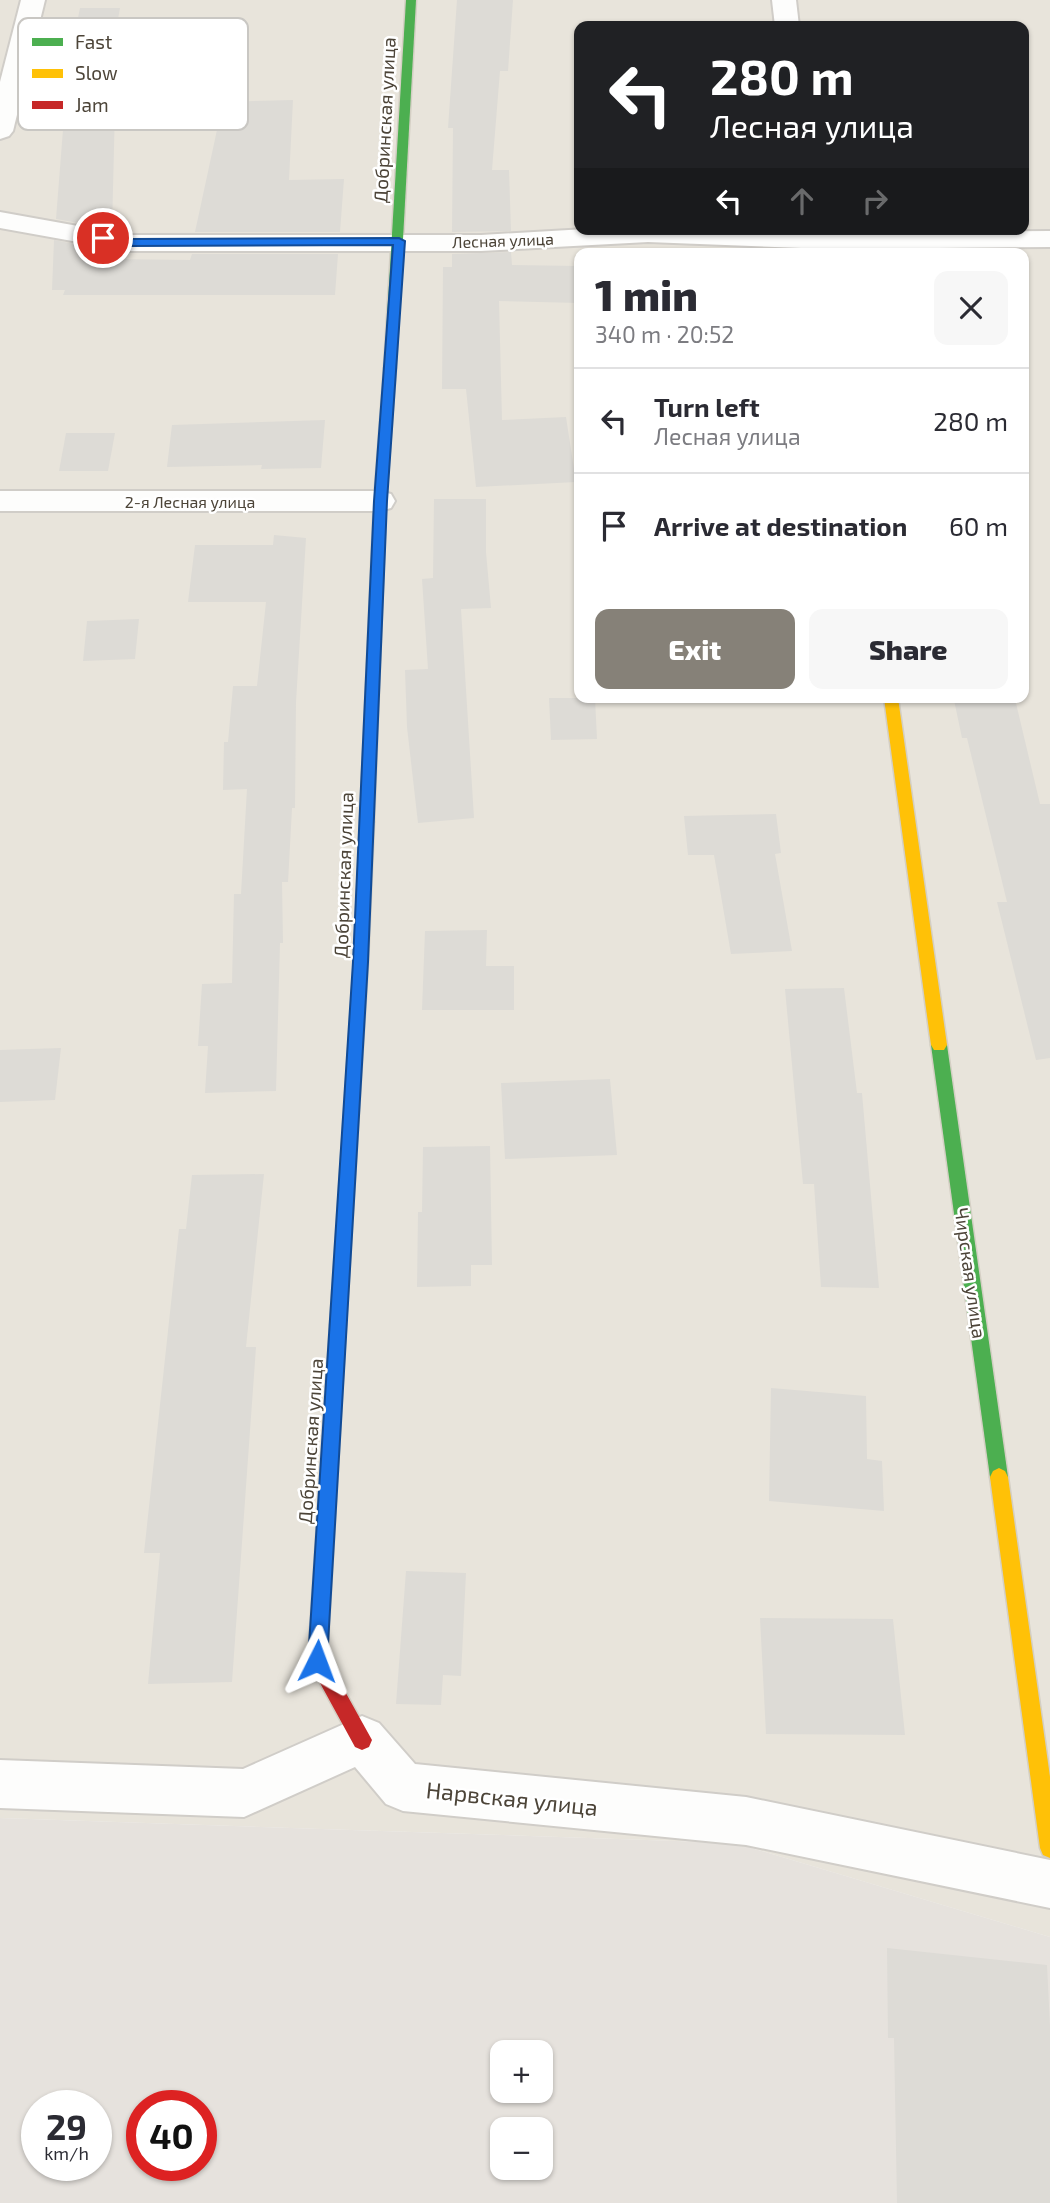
<!DOCTYPE html>
<meta charset="utf-8">
<style>
:root{--surface:#fff;--page:#f7f7f7;--text:#2b2b33;--muted:#7c7c81;--line:#e1e1e2;--accent:#868178}
body{margin:0;font-family:"Exo 2",sans-serif;background:var(--page);color:var(--text);height:100vh;display:flex;flex-direction:column;font-size:26px;white-space:nowrap}
*{box-sizing:border-box;margin:0}
p{font-size:23px;color:var(--muted)}
.icon{flex:none;width:38px;height:38px;fill:none;stroke:currentColor;stroke-width:2;stroke-linecap:round;stroke-linejoin:round}
.map{position:relative;flex:1;overflow:hidden}
.drawer{position:absolute;left:574px;top:248px;width:455px;height:455px;display:flex;flex-direction:column;background:var(--surface);border-radius:14px;box-shadow:0 2px 5px #0004}
.drawer>*{flex:none}
.guide{position:absolute;left:574px;top:21px;width:455px;height:214px;border-radius:14px;box-shadow:0 2px 5px #0004;background:#202124;color:#fff;overflow:hidden}
.controls{position:absolute;left:490px;top:2040px;display:grid;gap:14px}
.controls a{display:grid;place-items:center;width:63px;height:63px;border-radius:14px;background:var(--surface);box-shadow:0 2px 5px #0004;font-size:35px}
.speed{position:absolute;left:21px;top:2090px;display:flex;gap:14px;font-size:35px;font-weight:700;text-align:center}
.speed>*{display:grid;place-content:center;width:91px;height:91px;border-radius:50%;background:var(--surface);box-shadow:0 2px 5px #0004;line-height:1}
.speed small{font-size:18px;font-weight:400}
.speed .limit{border:10px solid #d22;background:#fff;color:#111}
.pin{position:absolute;display:grid;place-items:center;width:60px;height:60px;color:#fff;margin:-30px;border:4px solid #fff;border-radius:50%;box-shadow:0 2px 7px #0007}
.me{position:absolute;width:77px;margin:-38px;rotate:3deg;stroke-linejoin:round;filter:drop-shadow(0 0 5px #0008)}
.turn{display:flex;align-items:center;gap:24px;height:147px;padding:0 21px;font-size:32px}
.turn .icon{width:91px;height:91px;stroke-width:2.5}
.turn b{display:block;font-size:49px;line-height:60px}
.lanes{display:flex;align-items:center;height:66px;padding:0 21px;background:#0003;justify-content:center;gap:35px;direction:ltr}
.lanes .off{opacity:.35}
.round{display:grid;place-items:center;flex:none;width:74px;height:74px;border-radius:14px;background:var(--page)}
.head{display:flex;align-items:center;justify-content:space-between;height:119px;padding:0 21px}
h1{font-size:42px;font-weight:800;line-height:52px}
.button{display:flex;gap:14px;margin-top:auto;padding:14px 21px}
.button a{flex:1;height:80px;border-radius:14px;background:var(--accent);color:#fff;font-size:28px;font-weight:800;line-height:80px;text-align:center}
.button a+a{background:var(--page);color:var(--text)}
ul{padding:0;list-style:none}
li{display:flex;align-items:center;gap:21px;height:105px;padding:0 21px;border-top:2px solid var(--line)}
li div{flex:1}
li b{display:block;font-size:26px}
li em{font-style:normal}
.map>svg:first-child{display:block}
.residential{fill:#e8e4db;fill-rule:evenodd}
.industrial{fill:#e6e2dd;fill-rule:evenodd}
.building{fill:#dddbd6}
.lines{fill:none;stroke-linecap:round;stroke-linejoin:round}
.street-casing{stroke:#d0cdc8;stroke-width:4}
.fast-casing{stroke:#d4cfc4;stroke-width:3}
.slow-casing{stroke:#d4cfc4;stroke-width:3}
.jam-casing{stroke:#d4cfc4;stroke-width:3}
.street{fill:#fdfdfc;fill-rule:evenodd}
.fast{fill:#4caf50;fill-rule:evenodd}
.slow{fill:#ffc107;fill-rule:evenodd}
.jam{fill:#c62828;fill-rule:evenodd}
.route{fill:#1a73e8;stroke:#114b97;stroke-width:2}
.labels{text-anchor:middle;dominant-baseline:central;stroke-width:5;stroke-linejoin:round;paint-order:stroke}
.far-street-label{font-size:16px;fill:#4c4438;stroke:#fff}
.street-label{font-size:19px;fill:#4c4438;stroke:#fff}
.near-street-label{font-size:23px;fill:#4c4438;stroke:#fff}
.key{fill:#fff;stroke:#c9c7c3;stroke-width:2}
.key-label{font-size:19px;fill:#4c4438}
</style>
<div class="map">
<svg width="1050" height="2203" viewBox="0 0 1050 2203">
<rect width="100%" height="100%" fill="#f3f2ee"/>
<path class="residential" d="M0 0H1050V1937L735 1843 0 1818ZM579 26H1024V229H579ZM579 254H1024V698H579Z"/>
<path class="industrial" d="M0 1818 735 1843 1050 1937V2203H0ZM502 2053H541V2091H502ZM37 2105H96V2165H37ZM142 2105H201V2165H142ZM502 2130H541V2168H502Z"/>
<g class="building">
<path d="M457 0H513L508 71H500L492 170H509L511 231 452 232 453 128H448Z"/>
<path d="M80 8H120L102 107H115L112 229 56 219 68 66Z"/>
<path d="M293 100 289 180 344 179 340 232H195L223 102Z"/>
<path d="M54 240 111 251V259L190 260 192 254H338L335 295H63L65 290H52Z"/>
<path d="M511 252 512 265 579 266V303L499 301 502 420 566 417 576 482 476 487 466 389H442L443 267H452V254Z"/>
<path d="M325 420 321 468 261 469 262 465 167 467 172 425Z"/>
<path d="M66 433H115L108 471H59Z"/>
<path d="M434 499H486V552L491 608 461 609 474 818 418 823 407 727 405 670 428 669 422 579 433 578Z"/>
<path d="M274 535 306 538 296 702 295 808H292L288 882H282L283 943H280L276 1091 205 1093 208 1046H198L202 984 232 983 234 894H241L247 789 223 790 224 742H228L233 686H257L266 602H188L195 545H273Z"/>
<path d="M139 619 135 659 83 661 87 621Z"/>
<path d="M549 698H595L597 739 551 740Z"/>
<path d="M1015 699 1040 804H1050V1058L1036 1060 997 902H1007L967 738H962L954 700Z"/>
<path d="M776 814 781 853 775 854 792 951 731 954 714 855H688L684 816Z"/>
<path d="M487 930 486 966H514V1010H422L425 931Z"/>
<path d="M844 988 857 1093H862L879 1288 821 1287 814 1184H803L785 989Z"/>
<path d="M61 1048 55 1100 0 1102V1050Z"/>
<path d="M610 1079 617 1155 505 1159 501 1083Z"/>
<path d="M490 1146 492 1265H471V1286L417 1287 418 1212H422L423 1147Z"/>
<path d="M264 1174 246 1347H256L232 1682 148 1684 160 1553H144L179 1229H186L192 1175Z"/>
<path d="M771 1388 866 1396 867 1459 882 1461 884 1511 769 1501Z"/>
<path d="M406 1571 466 1573 461 1676 443 1675 441 1705 396 1704Z"/>
<path d="M760 1618 893 1619 905 1735 766 1734Z"/>
<path d="M887 1948 1047 1965 1050 2026V2203H897L894 2038H888Z"/>
</g>
<g class="lines">
<defs>
<g id="street">
<path d="M21 0H45L13 131 9 136 0 139V82Z"/>
<path d="M772 0H796L799 26H775Z"/>
<path d="M0 212 128 235H481L586 229H734L828 233 1050 231V247L828 249 648 242 481 251H128L0 228Z"/>
<path d="M0 491H380L391 494 395 501 391 508 380 511H0Z"/>
<path d="M362 1716 379 1723 415 1764 746 1797 1050 1860V1908L746 1845 403 1811 386 1804 355 1767 244 1817 0 1808V1760L243 1769Z"/>
</g>
<g id="fast">
<path d="M406 0H416L396 368 390 372 384 368Z"/>
<path d="M367 817 374 822 368 962 346 1325 344 1330 338 1333 332 1330 330 1325 354 962 360 822Z"/>
<path d="M939 1039 944 1040 947 1045 1008 1477 1005 1483 999 1486 993 1483 990 1477 931 1045 934 1040Z"/>
</g>
<g id="slow">
<path d="M884 698H898L947 1045 944 1050H934L931 1045Z"/>
<path d="M999 1468 1005 1471 1008 1477 1050 1777V1858L1043 1855 1040 1848 990 1477 993 1471Z"/>
</g>
<g id="jam">
<path d="M390 364 396 368 386 501 374 822 367 827 360 822 374 501 384 368Z"/>
<path d="M338 1317 344 1320 346 1325 327 1659 372 1740 369 1747 362 1750 355 1747 308 1661 330 1325 332 1320Z"/>
</g>
</defs>
<use href="#street" class="street-casing"/>
<use href="#fast" class="fast-casing"/>
<use href="#slow" class="slow-casing"/>
<use href="#jam" class="jam-casing"/>
<use href="#street" class="street"/>
<use href="#fast" class="fast"/>
<use href="#slow" class="slow"/>
<use href="#jam" class="jam"/>
</g>
<path class="route" d="M103 235 128 239 399 238 405 241 387 501 368 962 327 1661 324 1667 317 1670 311 1667 308 1661 353 962 374 501 393 245 128 246 99 241V236Z"/>
<g class="labels">
<g class="far-street-label">
<text transform="translate(503 240) rotate(-2)">Лесная улица</text>
<text x="190" y="501">2-я Лесная улица</text>
</g>
<g class="street-label">
<text transform="translate(384 120) rotate(-87)">Добринская улица</text>
<text transform="translate(343 875) rotate(-88)">Добринская улица</text>
<text transform="translate(971 1273) rotate(82)">Чирская улица</text>
<text transform="translate(310 1441) rotate(-86)">Добринская улица</text>
</g>
<g class="near-street-label">
<text transform="translate(512 1798) rotate(6)">Нарвская улица</text>
</g>
</g>
<rect x="18" y="18" width="230" height="112" rx="10" class="key"/>
<rect x="32" y="38" width="31" height="8" fill="#4caf50"/>
<rect x="32" y="69" width="31" height="9" fill="#ffc107"/>
<rect x="32" y="101" width="31" height="8" fill="#c62828"/>
<g class="key-label">
<text x="75" y="49">Fast</text>
<text x="75" y="80">Slow</text>
<text x="75" y="112">Jam</text>
</g>
</svg>
<div class="controls">
<a>+</a>
<a>−</a>
</div>
<div class="speed"><div>29<small>km/h</small></div><div class="limit">40</div></div>
<div class="pin" style="left:103px;top:238px;background:#d93025"><svg class="icon" aria-label="arrive" viewBox="0 0 24 24"><path d="M6 21V4h12l-3 4 3 4H6"/></svg></div>
<svg class="me" style="left:317px;top:1661px" viewBox="-20 -20 40 40"><path d="M0-17L14 15 0 8-14 15z" fill="#1a73e8" stroke="#fff" stroke-width="4"/></svg>
<div class="guide">
<div class="turn"><svg class="icon" aria-label="left" viewBox="0 0 24 24"><path d="M17 20v-9H6M10 6l-5 5 5 5"/></svg><div><b>280 m</b>Лесная улица</div></div>
<div class="lanes"><svg class="icon" aria-label="left" viewBox="0 0 24 24"><path d="M17 20v-9H6M10 6l-5 5 5 5"/></svg><svg class="icon off" aria-label="ahead" viewBox="0 0 24 24"><path d="M12 20V5M6 11l6-6 6 6"/></svg><svg class="icon off" aria-label="right" viewBox="0 0 24 24"><path d="M7 20v-9h11M14 6l5 5-5 5"/></svg></div>
</div>
<section class="drawer">
<div class="head"><div><h1>1 min</h1><p>340 m · 20:52</p></div><a class="round"><svg class="icon" aria-label="close" viewBox="0 0 24 24"><path d="M6 6l12 12M18 6L6 18"/></svg></a></div>
<ul>
<li><svg class="icon" aria-label="left" viewBox="0 0 24 24"><path d="M17 20v-9H6M10 6l-5 5 5 5"/></svg><div><b>Turn left</b><p>Лесная улица</p></div><em>280 m</em></li>
<li><svg class="icon" aria-label="arrive" viewBox="0 0 24 24"><path d="M6 21V4h12l-3 4 3 4H6"/></svg><div><b>Arrive at destination</b></div><em>60 m</em></li>
</ul>
<div class="button"><a>Exit</a><a>Share</a></div>
</section>
</div>
